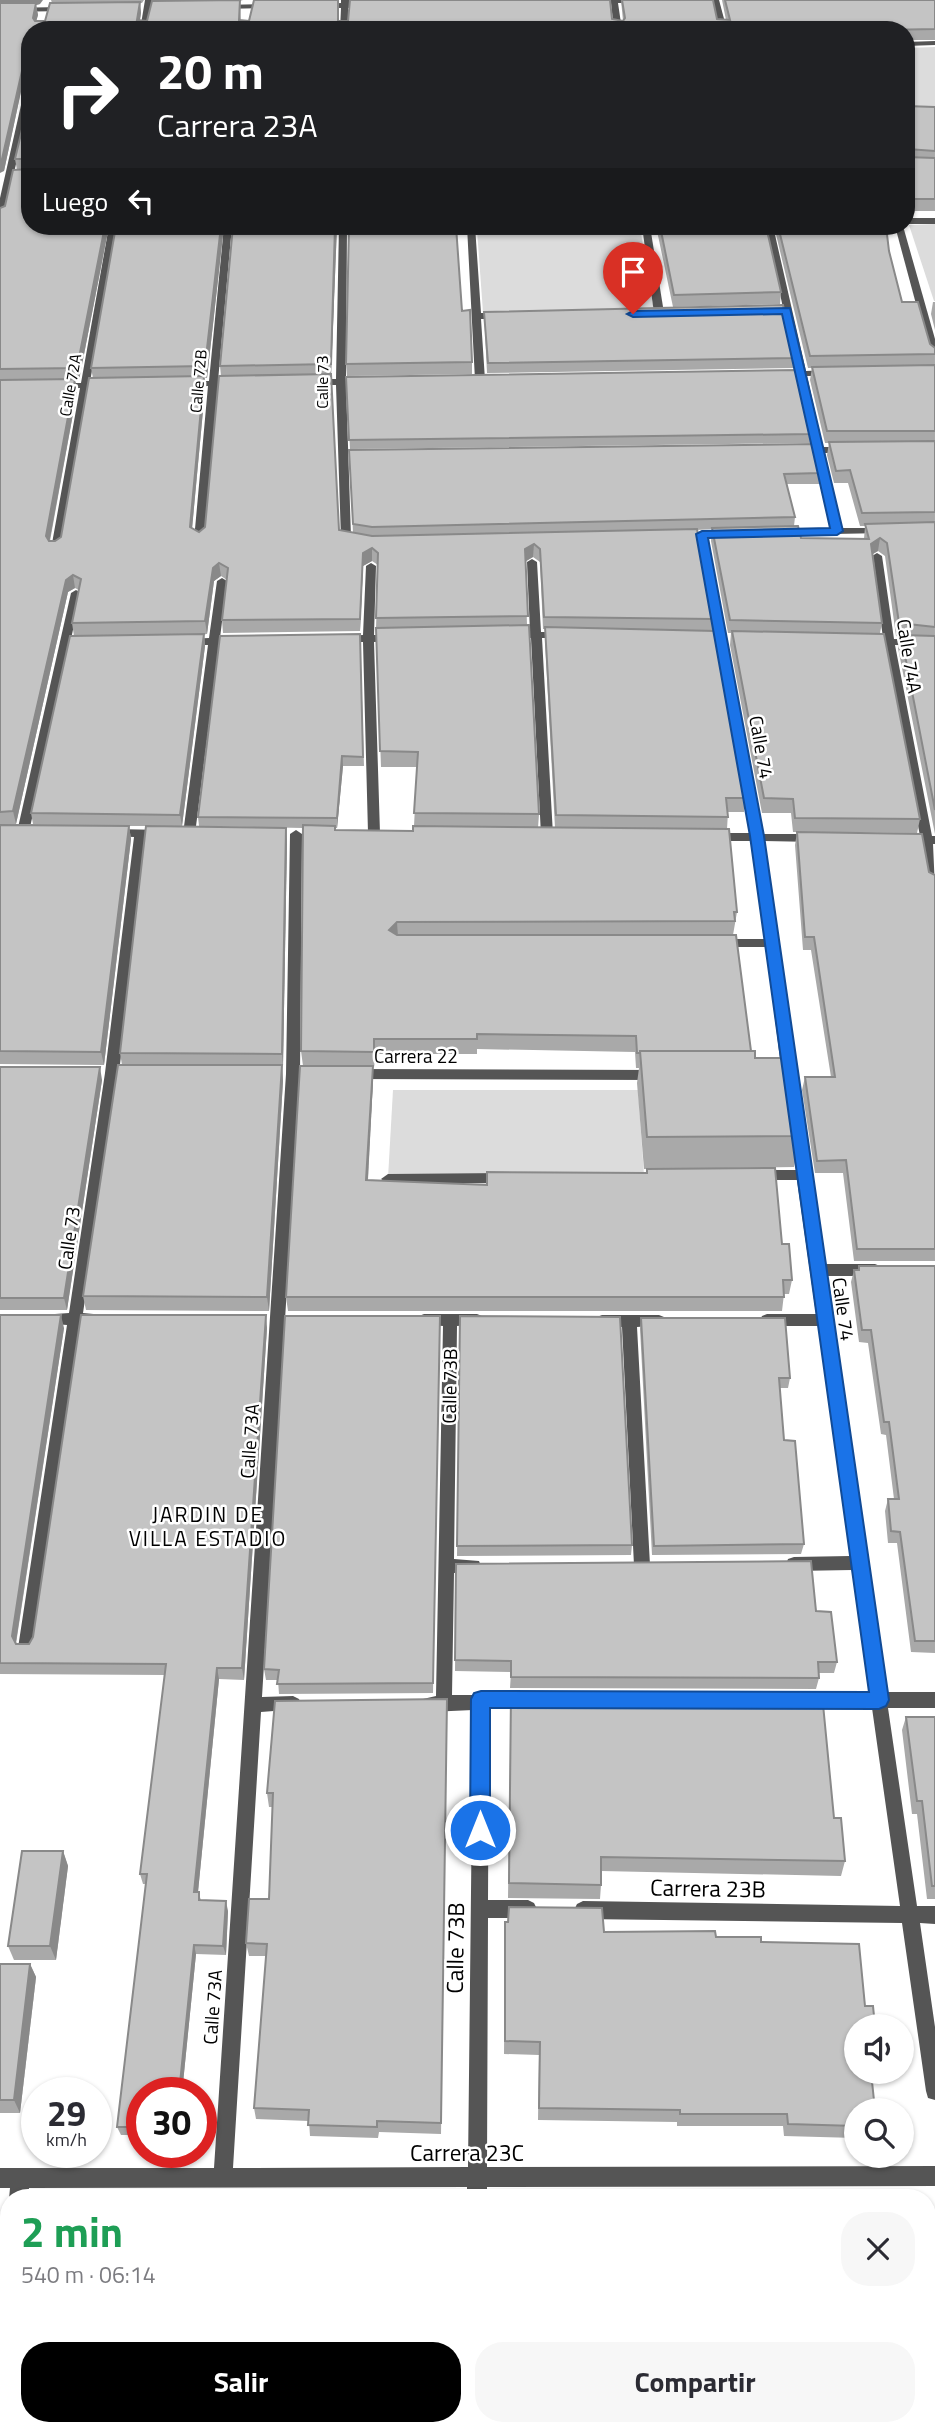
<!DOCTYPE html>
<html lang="es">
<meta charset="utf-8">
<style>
:root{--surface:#fff;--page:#f7f7f7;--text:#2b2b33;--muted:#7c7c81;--accent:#000}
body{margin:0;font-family:"Titillium Web",sans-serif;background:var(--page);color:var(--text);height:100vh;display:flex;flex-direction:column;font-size:26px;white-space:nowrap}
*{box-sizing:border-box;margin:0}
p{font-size:23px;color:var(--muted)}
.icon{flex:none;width:38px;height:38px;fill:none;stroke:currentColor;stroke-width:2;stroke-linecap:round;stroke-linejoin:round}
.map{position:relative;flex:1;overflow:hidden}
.side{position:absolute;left:0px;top:2189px;width:936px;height:247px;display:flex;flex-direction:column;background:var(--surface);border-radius:28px 28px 0 0;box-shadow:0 2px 5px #0004}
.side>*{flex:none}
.banner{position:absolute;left:21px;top:21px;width:894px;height:214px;border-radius:28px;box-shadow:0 2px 5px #0004;background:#202124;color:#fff;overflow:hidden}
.buttons{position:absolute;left:844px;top:2014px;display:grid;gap:14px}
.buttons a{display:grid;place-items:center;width:70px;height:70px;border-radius:50%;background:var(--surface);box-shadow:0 2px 5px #0004;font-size:35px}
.speed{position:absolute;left:21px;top:2077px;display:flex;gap:14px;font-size:35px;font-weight:700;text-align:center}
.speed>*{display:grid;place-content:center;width:91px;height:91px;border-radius:50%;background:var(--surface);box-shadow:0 2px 5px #0004;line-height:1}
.speed small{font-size:18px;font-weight:400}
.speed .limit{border:10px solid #d22;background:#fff;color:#111}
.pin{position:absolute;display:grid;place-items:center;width:60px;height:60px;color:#fff;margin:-72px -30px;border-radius:50% 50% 50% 0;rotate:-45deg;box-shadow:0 0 7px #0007}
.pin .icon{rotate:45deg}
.me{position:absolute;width:77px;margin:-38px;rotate:0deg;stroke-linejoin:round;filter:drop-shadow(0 0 5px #0008)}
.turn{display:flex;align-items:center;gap:24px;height:147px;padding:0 21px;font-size:32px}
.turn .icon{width:91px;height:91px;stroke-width:2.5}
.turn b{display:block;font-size:49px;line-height:60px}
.then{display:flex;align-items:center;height:66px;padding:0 21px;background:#0003;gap:14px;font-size:26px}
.round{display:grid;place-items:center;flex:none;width:74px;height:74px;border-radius:28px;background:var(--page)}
.summary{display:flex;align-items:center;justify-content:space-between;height:119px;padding:0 21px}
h1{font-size:42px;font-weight:700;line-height:52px;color:#1e9e55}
.action{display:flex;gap:14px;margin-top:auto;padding:14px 21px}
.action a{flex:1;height:80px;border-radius:28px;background:var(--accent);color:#fff;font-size:28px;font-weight:700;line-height:80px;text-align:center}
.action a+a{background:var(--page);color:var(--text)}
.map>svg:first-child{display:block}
.green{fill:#dcdcdc}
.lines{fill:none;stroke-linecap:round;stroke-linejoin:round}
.lane{fill:#555;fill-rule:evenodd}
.street{fill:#555;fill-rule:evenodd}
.wall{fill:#a9a9a9;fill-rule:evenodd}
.shaded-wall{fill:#898989}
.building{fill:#c4c4c4;stroke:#898989;stroke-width:2}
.route{fill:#1a73e8;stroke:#114b97;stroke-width:2}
.labels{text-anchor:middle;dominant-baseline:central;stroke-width:5;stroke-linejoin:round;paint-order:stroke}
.far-street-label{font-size:16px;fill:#000;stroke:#fff}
.street-label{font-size:19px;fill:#000;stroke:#fff}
.neighbourhood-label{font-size:21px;letter-spacing:2px;fill:#000;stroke:#fff}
.near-street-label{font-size:23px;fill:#000;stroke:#fff}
</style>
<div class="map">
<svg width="935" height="2435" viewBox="0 0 935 2435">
<rect width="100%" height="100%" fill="#fff"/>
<g class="green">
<path d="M935 47V108H907L906 48Z"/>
<path d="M935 224V301H934L909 225Z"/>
<path d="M640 227 654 310 483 312 477 230Z"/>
<path d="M393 1090H638L644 1175 388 1178Z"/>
</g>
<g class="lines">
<path class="lane" d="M935 41V45L906 46V42Z"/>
<g class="street">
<path d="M145 0H153L148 30H140Z"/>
<path d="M341 0H349V3H366L370 5 366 7 348 8V30H340L341 8H320L316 6 320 4 341 3Z"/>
<path d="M590 0H642L643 1 639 3H618L622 30H614L611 3H593Z"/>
<path d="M711 0H719L727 30H719Z"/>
<path d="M272 4 276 6 275 8 222 9 218 7 222 5Z"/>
<path d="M65 7H68V11L0 12V8Z"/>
<path d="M30 81V102L4 217 0 220V198L26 83Z"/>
<rect x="906" y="218" width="29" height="6"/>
<path d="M109 226H117L90 382H107L112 385 107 388H89L61 549 56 552 51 549 80 388 57 389 52 386 57 383H81Z"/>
<path d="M224 226H232L218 381 237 380 242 383 237 386H218L204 540 199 543 194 540 208 386 187 387 182 384 187 381H209Z"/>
<path d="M339 226H347L346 379H366L371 382 366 385H346L351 537 361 542 356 545 341 539 336 385H313L308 382 313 379H336Z"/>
<path d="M467 226H475L481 313H502L507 316 502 319H481L485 380 480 383 475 380Z"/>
<path d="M642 226H650L664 313 659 316 654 313Z"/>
<path d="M765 226H773L806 371 828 370 833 373 828 376H807L823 447H847L852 450 847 453H825L842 528H881L885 529V533L782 535 777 532 782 529 831 528 815 453H797L792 450 797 447H813L798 376 778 377 773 374 778 371H797Z"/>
<path d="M895 226H903L935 339V359L930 356Z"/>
<path d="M702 531 707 534 763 834H815L821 838 815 842 764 841 796 1075 789 1080 782 1075 766 947H720L714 943 720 939H765L752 841H712L706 837 712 833H751L697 534Z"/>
<path d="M877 553 882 556 894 639 935 640V646L895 645 932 836H935V844H933L935 889 929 885 921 843H905L899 839 905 835 920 836 884 645 866 644 861 641 866 638H883L872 556Z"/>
<path d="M532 559 537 562 541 632H563L568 635 563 638H542L553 835 547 839 541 835 531 638H513L508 635 513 632H530L527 562Z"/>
<path d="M371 563 376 566 374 635H395L400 638 395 641 374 642 380 833 374 837 368 833 363 642H342L337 639 342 636 363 635 366 566Z"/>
<path d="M222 578 227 581 220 638H237L242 641 237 644 219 645 195 834 189 838 183 834 208 645H188L183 642 188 639 209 638 217 581Z"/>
<path d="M76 590 81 593 29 832 23 836 17 832 71 593Z"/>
<path d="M114 829 164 830 170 834 164 838H146L119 1073 83 1313 104 1315 106 1319 104 1323 82 1325 34 1648 32 1653 26 1655 20 1653 18 1648 67 1325 41 1323 39 1319 41 1315 69 1313 105 1073 134 837 110 836V830Z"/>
<path d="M296 830 302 834 300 1074 262 1697 293 1696 299 1699 301 1704 299 1709 261 1712 233 2168 468 2167 473 1710 429 1712 423 1709 421 1704 423 1699 436 1696 443 1326 419 1324 417 1320 419 1316 424 1314H477L482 1316 484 1320 482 1324 457 1326 454 1559 479 1561 481 1566 479 1571 454 1573 452 1695H475L481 1691 487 1694 528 1692 534 1695 536 1700 534 1705 528 1708 489 1709 488 1900H528L534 1903 537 1909 534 1915 528 1918H488L487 2167 935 2166V2186L487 2187V2198H467V2187L29 2188 28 2198 9 2199 10 2188H0V2168H214L286 1074 290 834Z"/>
<path d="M357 1069 655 1070 662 1075 655 1080 357 1079 350 1074Z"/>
<path d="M796 1117 803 1122 824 1264H875L880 1266 882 1270 880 1274 875 1276H825L886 1692H935V1708H888L917 1906H935V1924L920 1923 935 2027V2100L928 2098 926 2091 902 1923 583 1919 577 1916 574 1910 577 1904 583 1901 900 1906 872 1708H803L797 1705 795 1700 797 1695 803 1692H870L852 1570 794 1571 788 1569 786 1564 788 1559 794 1557 850 1556 818 1326H767L762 1324 760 1320 762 1316 767 1314H816L797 1180H757L750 1175 757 1170H796L789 1122Z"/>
<path d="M506 1173 513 1178 506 1183 388 1184 381 1179 388 1174Z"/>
<path d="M602 1315H659L664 1317 666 1321 664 1325 637 1327 650 1565 648 1570 642 1572 636 1570 634 1565 622 1327 597 1325 595 1321 597 1317Z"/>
<path d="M9 2268V2354L7 2358 0 2361V2276L2 2271Z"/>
<rect x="465" y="2427" width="20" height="8"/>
</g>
</g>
<g class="wall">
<path d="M0 0 40 4 36 5 38 15 36 21H45L52 3 51 0H144L142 3H140L141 13 140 21H147L154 0H243L240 1 241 21H249L255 0H339L338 21H348L612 19 623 21 621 0 717 19 726 20 722 0H935V40H906V30H30V79L23 82 4 171Z"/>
<path d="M30 96V226H109L79 380H75L77 392 50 541H55L61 537 93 378 91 368 116 226H224L207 378H204L205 389 192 528 199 532 205 527 221 376 220 366 233 226H337L331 376 339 530 353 533 349 450 820 473 819 484H787L795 517 794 526 801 538 864 539 865 526H860L848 483H834L827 455 829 443H825L810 380 812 368H808L774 226H886L889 251 902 302 930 344 935 348V834L898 648 900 637 896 636 885 556 878 551 873 554 882 623 880 633 920 819 917 833 793 832 791 813H762L730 645 731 633H728L711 541 712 529 697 530 713 619 712 631 746 798 744 812H728L727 829 737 912 733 935 751 1051 800 1136 794 1167 644 1169 637 1083 639 1068H636L635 1052 477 1049V1054H375L374 1067H373V1081L368 1180 782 1244 792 1280 789 1294H784L782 1311H288L286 1297 303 1066 301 1051 303 828 199 826 198 817 360 634 364 766H343L337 828H336V830L413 831 414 826 417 767H381L376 628 378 565 372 561 363 566 360 631 223 633 222 620 227 580 221 576 214 581 207 634 74 636 72 623 79 590 75 588 68 592 16 824H33L31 813 204 634 205 646 182 826 286 828 287 841 283 1066H282L283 1081 269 1311 86 1310 83 1296 122 1065 120 1053 146 826H129L131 839 104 1065 0 1064V208L5 206 17 170 15 159ZM533 557 540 562 543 629H545V641L555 828H538L539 814 527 625 525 562Z"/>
<path d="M906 106 935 107V211H906Z"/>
<path d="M656 226H766L781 292 780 304 673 307Z"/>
<path d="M933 302H935V330L931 314Z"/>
<path d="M462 311 472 362V374L347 376 346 364Z"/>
<path d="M484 312 795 358 794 368 487 373Z"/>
<path d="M346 377 811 434 810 443 350 449Z"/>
<path d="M797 832 929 872 935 875V1261H854L843 1173H815L802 1090 805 1077H831L811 950H803L795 845Z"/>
<path d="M0 1067 102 1080 67 1310H0Z"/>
<path d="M859 1266H935V1653L911 1652 897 1543H888L885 1511 888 1499H894L886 1435 881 1434 868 1343 859 1342 851 1282 854 1270H858Z"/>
<path d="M0 1315 64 1328 16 1644H29L267 1328 244 1680 219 1679 198 1892 201 1900 228 1911 226 1955 196 1954 182 2093H142V2135H121L117 2127 146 1884H143L140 1874 165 1675 0 1674Z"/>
<path d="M440 1316 433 1693 279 1694 278 1680H266L264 1669Z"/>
<path d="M460 1316 632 1545 631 1555 457 1556Z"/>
<path d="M641 1318 790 1378 788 1388H780L784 1440 804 1544 801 1554 652 1555 640 1329Z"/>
<path d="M456 1564 816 1611 837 1662 834 1673H819V1678L816 1689 510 1688 511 1672 455 1671Z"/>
<path d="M511 1694 834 1818 845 1861 841 1876 601 1871V1885L600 1899 508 1898Z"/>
<path d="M447 1713 441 2134 379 2132 378 2138 310 2136 309 2121 256 2119 254 2108 266 1956H249L246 1943 269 1899 273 1807H269L267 1793Z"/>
<path d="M906 1717H935V1899H927L917 1814H912L902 1730Z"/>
<path d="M63 1851 68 1866 56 1960H14L8 1946Z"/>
<path d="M604 1932 716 1937 761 1942 856 2110V2138L784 2136 783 2126H677V2122L538 2120 539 2055 504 2054 505 1936Z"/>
<path d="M0 1964H30L36 1977 20 2113H0Z"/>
<path d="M12 2427H127V2435H18Z"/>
<path d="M254 2427 253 2435H191L189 2430Z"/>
<path d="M364 2427H432V2429Z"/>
<path d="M518 2427H918L919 2433 917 2435H620V2432L518 2429Z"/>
</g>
<g class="shaded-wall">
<path d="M0 0H43L40 4 36 5 38 15 34 29 0 8Z"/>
<path d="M140 2 141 13 138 30 137 20Z"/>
<path d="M29 67 30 79 23 82 4 171 0 173V160L22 71Z"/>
<path d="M105 226H109L79 380 77 368Z"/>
<path d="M221 226H224L207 378 205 366Z"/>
<path d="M335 226H337L331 376V364Z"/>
<path d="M204 376 205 389 191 540 190 527Z"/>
<path d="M75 379 77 392 48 549 46 536Z"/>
<path d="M880 538 878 551 869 556 871 544Z"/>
<path d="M534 544 533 557 524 562 525 549Z"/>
<path d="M372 548V561L363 566 360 631V619L363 553Z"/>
<path d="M219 563 221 576 214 581 207 634 205 621 213 568Z"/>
<path d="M73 575 75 588 68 592 16 824 13 811 66 580Z"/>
<path d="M204 634 205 646 182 826 180 815Z"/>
<path d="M342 756 343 766 337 828V818Z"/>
<path d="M129 826 131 839 104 1065 101 1052Z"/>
<path d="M286 828 287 841 283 1066 282 1054Z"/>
<path d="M397 922 398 937 389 930Z"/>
<path d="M374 1039 375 1054 374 1067Z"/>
<path d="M282 1065 283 1081 269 1311 267 1297Z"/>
<path d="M373 1066V1081L367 1195 366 1180Z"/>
<path d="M100 1067 102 1080 67 1310 64 1298Z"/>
<path d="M61 1315 64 1328 15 1648 12 1636Z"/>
<path d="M266 1315 267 1328 244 1680 242 1668Z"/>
<path d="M217 1668 219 1679 197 1902 194 1892Z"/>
<path d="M63 1851 68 1866 56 1960 50 1946Z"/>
<path d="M226 1901 228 1911 226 1955 223 1946Z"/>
<path d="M194 1945 196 1954 182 2093H179Z"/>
<path d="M30 1964 36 1977 20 2113 14 2100Z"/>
<path d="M122 2427H127V2435H125L122 2429Z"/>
<path d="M250 2427H254L253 2435H251Z"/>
</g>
<g class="building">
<path d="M240 0 239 20 249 21 254 0H338V21H348L350 0H610L612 19 623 21 625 18 622 0H713L717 19 730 20 725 0H935V29L884 30H30V78L29 67 22 71 2 159 0 160V3H36L33 18 35 21H45L50 3 140 2 137 20 147 21 152 1Z"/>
<path d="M30 96V159H15Z"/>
<path d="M906 106 935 107V151L908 149 906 154Z"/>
<path d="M906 157 935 158V199H906Z"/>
<path d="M30 169V226H105L77 368 0 369V208L5 206 13 170Z"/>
<path d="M116 226H221L205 366 91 368Z"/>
<path d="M233 226H335L331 364 220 366Z"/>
<path d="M349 226H456L462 311 470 310 472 362 346 364Z"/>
<path d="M660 226H766L781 292 674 295Z"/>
<path d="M778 226H886L889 251 902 302H918L930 344 935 348V354L810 356Z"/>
<path d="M783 305 795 358 488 363 484 312Z"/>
<path d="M935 365V431H827L812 367Z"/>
<path d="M797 370 811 434 349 440 346 377Z"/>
<path d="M331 374 339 530 372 536 697 529 713 619 544 617 540 549 534 544 525 549 528 616 376 618 378 553 372 548 363 553 360 619 222 620 228 568 219 563 213 568 205 621 72 623 81 579 73 575 66 580 13 811 0 812V380L75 379 46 536 49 541H55L61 537 89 378 204 376 190 527 199 532 205 527 219 376Z"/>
<path d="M935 441V512L862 513 850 470 836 471 829 442Z"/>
<path d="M814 444 820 473 784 474 795 517 372 527 353 524 349 450Z"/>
<path d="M935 522V627L899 623 887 543 880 538 871 544 882 623 730 620 712 528 798 526 801 538 869 539 865 524Z"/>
<path d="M529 625 539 814 414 813 418 752 380 751 376 628Z"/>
<path d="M545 627 715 631 746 798H726L728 817 556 815Z"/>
<path d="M732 631 884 634 920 819 795 818 793 799 764 798Z"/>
<path d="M204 634 180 815 31 813 70 636Z"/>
<path d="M360 634 363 757 342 756 337 818 198 817 220 636Z"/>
<path d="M901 635 935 636V810Z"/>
<path d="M0 825 129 826 101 1052 0 1051Z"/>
<path d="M303 825 335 826V830L413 831V826L729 829 737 912H734L735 921 397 922 389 930 397 935H736L751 1051H640V1053H637L636 1036 477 1034V1039H374V1052L301 1051Z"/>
<path d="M146 826 286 828 282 1054 120 1053Z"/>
<path d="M797 832 922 834 929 872 935 875V1249H857L846 1160 817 1161 805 1077H835L814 937H805Z"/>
<path d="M640 1051H755V1058H789L800 1136 647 1137Z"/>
<path d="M118 1065H282L267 1297 83 1296Z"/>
<path d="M300 1066H373L366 1180 487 1185V1172L647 1173V1169L775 1168 782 1244H789L792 1280H783L784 1297H286Z"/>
<path d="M0 1067H100L64 1298H0Z"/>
<path d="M859 1266H935V1641H915L900 1532 891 1531 888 1499H899L889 1422H884L871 1330H862L854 1270H859Z"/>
<path d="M0 1315H61L12 1636 16 1644H29L33 1637 81 1315H266L242 1668H217L194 1892H199V1900L226 1901 223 1946 194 1945 179 2093H142V2127H117L147 1874H140L166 1664 0 1663Z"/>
<path d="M285 1316H440L433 1683 277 1684 279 1670 264 1669Z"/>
<path d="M460 1316 620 1317 632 1545 457 1546Z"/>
<path d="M641 1318H785L790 1378H779L784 1440 795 1441 804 1544 654 1546Z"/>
<path d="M811 1561 816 1611 831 1612 837 1662H818L819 1678 511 1677V1661L455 1660 456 1564Z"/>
<path d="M511 1694H822L834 1818H841L845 1861 601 1857V1885L509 1883Z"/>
<path d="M447 1699 441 2123 377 2121V2127L308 2125 309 2110 254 2108 267 1944 246 1943 249 1899H269L273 1793H267L275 1701Z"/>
<path d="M906 1717H935V1886H932L922 1801H917Z"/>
<path d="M22 1851H63L50 1946H8Z"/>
<path d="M509 1907 602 1908 604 1932 715 1931 716 1937H761V1942L859 1944 865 2006H873L875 2026H856V2072H871L875 2110H856V2126L788 2124 787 2114H680V2110L539 2108 540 2042 505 2041V1922H508Z"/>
<path d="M0 1964H30L14 2100H0Z"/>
<path d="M96 2191 214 2196V2194L283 2193 328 2195V2198H45V2196L95 2198Z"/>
<path d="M613 2195 673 2196V2198H613Z"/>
<path d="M12 2427H122V2429Z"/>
<path d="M189 2427H250V2431L189 2430Z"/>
<path d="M622 2427H918L919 2433 682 2431V2434L622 2432Z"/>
</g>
<path class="route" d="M790 308 843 531 837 535 708 538 764 836 889 1700 886 1706 879 1709 490 1708V1830L487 1837 480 1840 473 1837 470 1830 471 1699 474 1693 481 1691 869 1692 750 836 696 534 702 531 830 528 782 314 633 317 627 314 633 311Z"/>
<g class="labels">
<g class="far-street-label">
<text transform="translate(198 381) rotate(-85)">Calle 72B</text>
<text transform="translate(322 382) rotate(-90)">Calle 73</text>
<text transform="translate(70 385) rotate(-80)">Calle 72A</text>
</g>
<g class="street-label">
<text transform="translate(910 656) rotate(81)">Calle 74A</text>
<text transform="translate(762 747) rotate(80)">Calle 74</text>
<text x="416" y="1055">Carrera 22</text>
<text transform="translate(68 1238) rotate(-82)">Calle 73</text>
<text transform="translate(844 1309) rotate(82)">Calle 74</text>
<text transform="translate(449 1386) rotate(-89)">Calle 73B</text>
<text transform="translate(249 1441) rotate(-86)">Calle 73A</text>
<text transform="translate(212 2007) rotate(-86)">Calle 73A</text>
</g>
<g class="neighbourhood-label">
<text x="208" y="1514">JARDIN DE<tspan x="208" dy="24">VILLA ESTADIO</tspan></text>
</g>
<g class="near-street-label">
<text transform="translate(708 1888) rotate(1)">Carrera 23B</text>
<text transform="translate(455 1948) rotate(-89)">Calle 73B</text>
<text x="467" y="2152">Carrera 23C</text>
</g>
</g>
</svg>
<div class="buttons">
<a><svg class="icon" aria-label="sound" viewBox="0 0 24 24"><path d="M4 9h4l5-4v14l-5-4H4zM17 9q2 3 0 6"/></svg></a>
<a><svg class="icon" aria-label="search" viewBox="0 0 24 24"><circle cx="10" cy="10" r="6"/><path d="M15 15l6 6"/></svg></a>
</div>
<div class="speed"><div>29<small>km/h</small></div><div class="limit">30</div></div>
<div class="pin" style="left:633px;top:314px;background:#d93025"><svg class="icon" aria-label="arrive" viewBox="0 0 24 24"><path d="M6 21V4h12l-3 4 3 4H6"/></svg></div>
<svg class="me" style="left:480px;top:1830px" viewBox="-20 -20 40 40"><circle r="17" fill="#1a73e8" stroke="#fff" stroke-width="3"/><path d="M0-11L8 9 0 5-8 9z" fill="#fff"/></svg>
<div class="banner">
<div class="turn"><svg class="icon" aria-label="right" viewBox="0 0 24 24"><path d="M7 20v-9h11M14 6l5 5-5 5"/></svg><div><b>20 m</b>Carrera 23A</div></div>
<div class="then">Luego<svg class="icon" aria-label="left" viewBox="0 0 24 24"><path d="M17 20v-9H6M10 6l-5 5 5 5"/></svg></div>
</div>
<section class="side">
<div class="summary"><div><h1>2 min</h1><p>540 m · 06:14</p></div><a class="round"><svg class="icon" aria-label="close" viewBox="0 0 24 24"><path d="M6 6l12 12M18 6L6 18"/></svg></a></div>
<div class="action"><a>Salir</a><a>Compartir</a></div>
</section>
</div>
